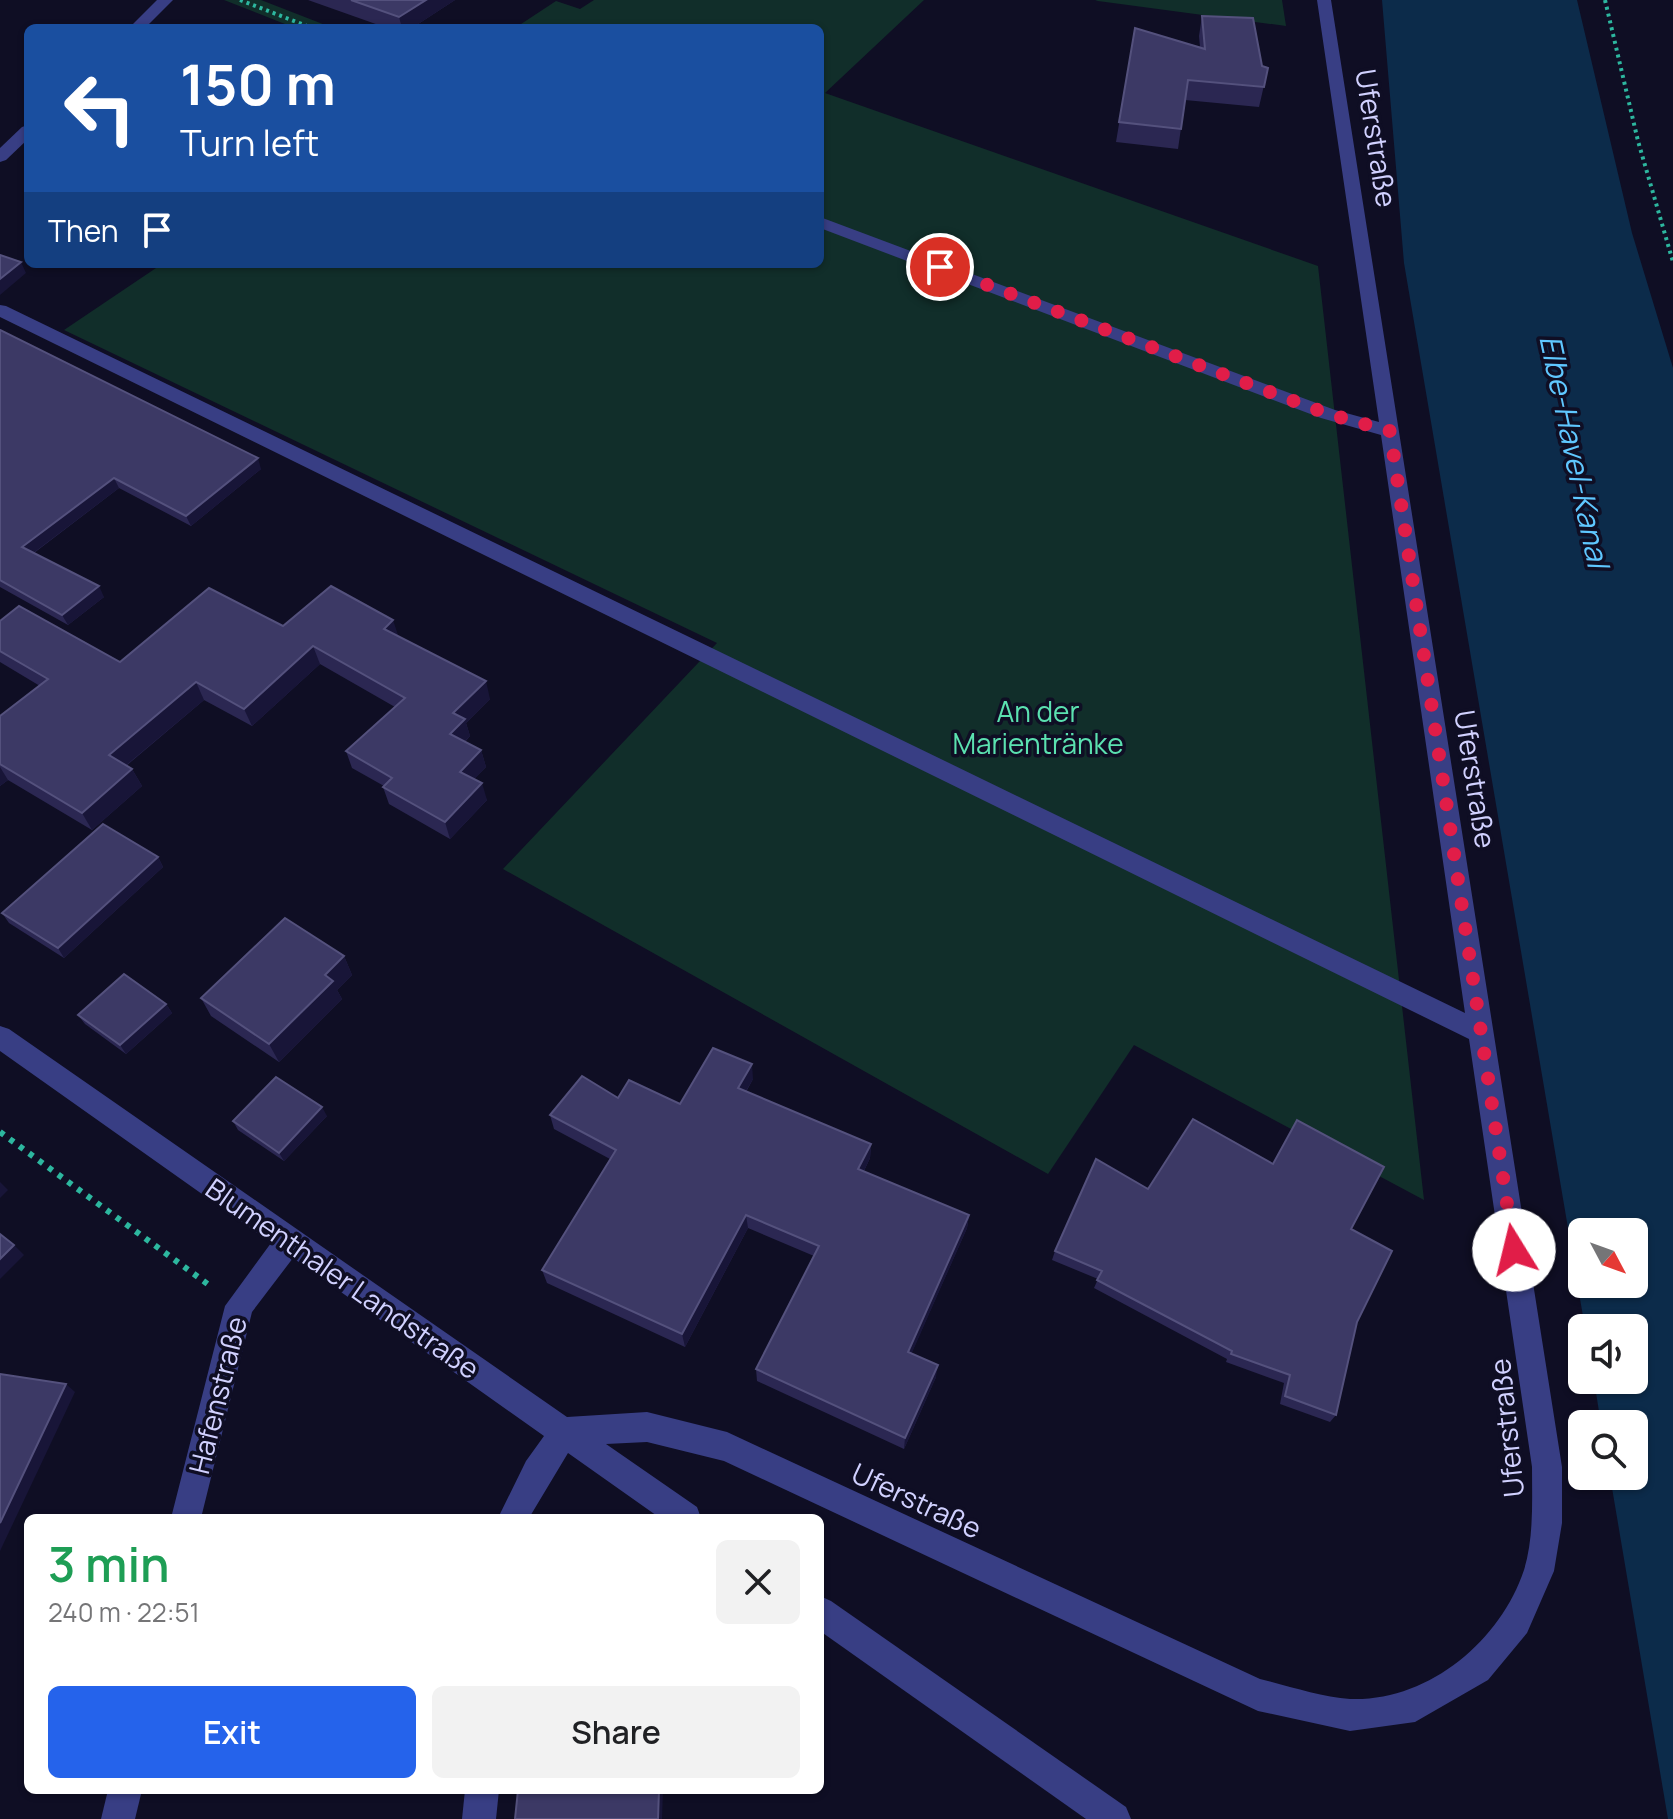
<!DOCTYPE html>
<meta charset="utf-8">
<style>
:root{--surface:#fff;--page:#f2f2f2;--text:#202124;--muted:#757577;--accent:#2563eb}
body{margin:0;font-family:Manrope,sans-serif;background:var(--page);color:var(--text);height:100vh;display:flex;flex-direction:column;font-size:30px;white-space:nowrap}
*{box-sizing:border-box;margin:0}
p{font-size:26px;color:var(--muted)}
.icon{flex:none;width:44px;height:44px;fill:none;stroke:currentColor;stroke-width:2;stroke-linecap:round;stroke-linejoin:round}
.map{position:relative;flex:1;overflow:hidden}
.panel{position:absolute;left:24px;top:1514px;width:800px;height:280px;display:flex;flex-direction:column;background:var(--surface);border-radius:12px;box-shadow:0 2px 6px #0004}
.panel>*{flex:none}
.guide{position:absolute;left:24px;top:24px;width:800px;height:244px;border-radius:12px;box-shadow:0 2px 6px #0004;background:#1a4fa0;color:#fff;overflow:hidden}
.needle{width:52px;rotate:131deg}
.tools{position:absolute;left:1568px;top:1218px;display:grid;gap:16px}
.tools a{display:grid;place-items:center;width:80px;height:80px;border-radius:12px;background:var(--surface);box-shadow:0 2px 6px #0004;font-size:40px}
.pin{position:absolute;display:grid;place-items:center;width:68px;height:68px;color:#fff;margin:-34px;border:4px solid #fff;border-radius:50%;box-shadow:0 2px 8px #0007}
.me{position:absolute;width:88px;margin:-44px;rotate:351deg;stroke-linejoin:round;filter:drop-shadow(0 0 6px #0008)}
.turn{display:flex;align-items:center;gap:28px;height:168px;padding:0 24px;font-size:36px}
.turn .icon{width:104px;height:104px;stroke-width:2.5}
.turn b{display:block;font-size:56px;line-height:68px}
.then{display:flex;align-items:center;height:76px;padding:0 24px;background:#0003;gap:16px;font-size:30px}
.round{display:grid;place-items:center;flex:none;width:84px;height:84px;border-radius:12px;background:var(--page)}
.summary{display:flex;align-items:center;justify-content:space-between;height:136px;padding:0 24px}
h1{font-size:48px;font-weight:600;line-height:60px;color:#1e9e55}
.action{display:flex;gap:16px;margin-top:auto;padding:16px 24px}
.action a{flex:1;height:92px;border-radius:12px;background:var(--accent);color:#fff;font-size:32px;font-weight:600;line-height:92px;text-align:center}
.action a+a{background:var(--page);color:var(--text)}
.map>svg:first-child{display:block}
.green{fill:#112e2a}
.water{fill:#0c2b4a;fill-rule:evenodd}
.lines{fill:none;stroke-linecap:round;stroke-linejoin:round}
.path-far1{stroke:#2db79f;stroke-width:4;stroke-dasharray:3 4;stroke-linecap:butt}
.path{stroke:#2db79f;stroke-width:6;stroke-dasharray:5 7;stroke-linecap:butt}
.minor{fill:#383e84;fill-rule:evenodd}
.wall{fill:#2b2752}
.shaded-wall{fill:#181538}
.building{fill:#3c3965;stroke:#54517d;stroke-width:2}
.route{stroke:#e11d48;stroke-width:14;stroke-dasharray:0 25.2}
.labels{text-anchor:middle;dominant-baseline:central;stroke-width:7;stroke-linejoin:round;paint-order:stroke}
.street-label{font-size:28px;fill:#d1d1ff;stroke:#0f0e24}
.park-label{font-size:28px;fill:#5be1b0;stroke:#0f0e24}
.water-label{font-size:30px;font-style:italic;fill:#5fc7ff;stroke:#0f0e24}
</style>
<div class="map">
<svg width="1673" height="1819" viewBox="0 0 1673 1819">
<rect width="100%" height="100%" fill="#0f0e24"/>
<g class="green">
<path d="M224 0H261L333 28H295Z"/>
<path d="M594 0H924L825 93 1318 266 1424 1200 1134 1045 1048 1174 503 869 717 643 64 330 162 264H820V28H515L556 1 580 9Z"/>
<path d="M1095 0H1282L1286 26 1098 1Z"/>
</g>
<path class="water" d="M1382 0H1577L1632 233 1673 368V1819H1668L1610 1476H1634V1424H1601L1594 1380H1634V1328H1585L1404 263ZM1582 1232H1634V1284H1582Z"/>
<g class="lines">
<g class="path-far1">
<path d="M240 0 312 28"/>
<path d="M1605 0 1638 141 1673 262"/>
</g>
<path class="path" d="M0 1132 209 1285"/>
<g class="minor">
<path d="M157 0H173L145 28H129Z"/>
<path d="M1317 0H1331L1562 1467V1523L1554 1571 1527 1633 1488 1680 1415 1722 1350 1731 1258 1711 724 1461 647 1442 606 1444 697 1507 701 1518H660L568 1453 529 1518H498L526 1461 544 1436 293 1258 252 1312 201 1518H171L225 1306 271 1243 0 1051V1026L9 1029 567 1417 647 1412 727 1432 1260 1679C1289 1686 1321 1697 1350 1699 1427 1702 1500 1642 1524 1570 1534 1537 1532 1501 1532 1467L1469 1039 0 317V305L6 306 1465 1013 1381 435 1321 418 820 228V217L1335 410 1379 422Z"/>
<path d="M28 125V139L6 160 0 162V148L22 127Z"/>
<path d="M820 1596 831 1601 1126 1807 1131 1819H1086L820 1631Z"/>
<path d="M108 1790H142L135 1819H101Z"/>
<path d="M465 1790H499L496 1819H462Z"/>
</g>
</g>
<g class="wall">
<path d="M308 0H455L412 28H387Z"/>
<path d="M1202 16 1262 66 1268 68 1259 107 1185 100 1178 149 1116 142 1135 28 1200 47 1199 36Z"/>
<path d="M0 330 261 469 191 526 119 488 34 553 104 597 68 625 0 587Z"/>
<path d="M0 621 120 662 283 626 398 637 490 699 466 723 470 736 465 742 481 750 486 767 474 779 487 800 450 839 389 804 383 787 384 786 352 768 346 751 395 707 320 664 252 726 204 700 126 766 132 769 142 786 92 830 8 780 0 786V716L40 686 0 662Z"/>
<path d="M158 857 163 867 64 958 9 923 2 913Z"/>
<path d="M344 956 352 975 337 990 342 999 279 1062 211 1016 201 998Z"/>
<path d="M166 1004 172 1013 126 1054 85 1024 78 1015Z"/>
<path d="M753 1079 746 1092 871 1144 870 1158 864 1171 969 1215 967 1228 911 1354 936 1377 904 1449 757 1381 756 1369 814 1256 748 1228 685 1347 547 1283 542 1270 610 1159 554 1129 550 1115 618 1098 680 1104Z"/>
<path d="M327 1116 284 1161 238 1130 233 1121Z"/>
<path d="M1148 1189 1351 1229 1357 1322 1336 1415 1330 1422 1280 1404 1284 1383 1226 1362 1227 1359 1094 1288 1098 1279 1052 1260 1055 1251Z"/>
</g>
<g class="shaded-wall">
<path d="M426 0H455L412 28H402L399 17Z"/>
<path d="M21 262 26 273 0 295V279Z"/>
<path d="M258 458 261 469 191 526 186 516Z"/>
<path d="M114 478 119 488 28 557 22 547Z"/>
<path d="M99 586 104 597 68 625 62 615Z"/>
<path d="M393 620 399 638 384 629Z"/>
<path d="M313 646 320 664 252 726 244 709Z"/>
<path d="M486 681 490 699 466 723 470 736 455 751 450 734 453 713Z"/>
<path d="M196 682 204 700 118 772 109 755Z"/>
<path d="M481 750 486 767 465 789 460 772Z"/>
<path d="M0 767 8 780 0 786Z"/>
<path d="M132 769 142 786 92 830 82 813Z"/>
<path d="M482 783 487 800 450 839 445 822Z"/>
<path d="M158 857 163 867 64 958 58 948Z"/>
<path d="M344 956 352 975 337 990 342 999 279 1062 269 1044 325 975Z"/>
<path d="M166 1004 172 1013 126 1054 120 1045Z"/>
<path d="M752 1064 753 1079 739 1103 738 1088Z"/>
<path d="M322 1107 327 1116 284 1161 279 1153Z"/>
<path d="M871 1144 870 1158 858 1183V1169Z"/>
<path d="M0 1182 8 1190 0 1198Z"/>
<path d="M746 1215 748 1228 685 1347 682 1334Z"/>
<path d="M969 1215 967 1228 907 1364 908 1352Z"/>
<path d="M14 1245 24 1255 0 1279V1259Z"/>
<path d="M938 1365 936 1377 904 1449 905 1438Z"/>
<path d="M66 1384 75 1392 0 1551V1523Z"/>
<path d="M659 1790H663L662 1819H658Z"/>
</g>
<g class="building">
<path d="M351 0H426L399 17Z"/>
<path d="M1202 16 1253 18 1262 66 1268 68 1264 87 1188 80 1181 129 1119 122 1135 28 1205 49Z"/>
<path d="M0 255 21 262 0 279Z"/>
<path d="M0 330 258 458 186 516 114 478 22 547 99 586 62 615 0 580Z"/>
<path d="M331 586 393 620 384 629 486 681 453 713 465 719 450 734 481 750 460 772 482 783 445 822 383 787 392 778 346 751 405 698 313 646 244 709 196 682 109 755 132 769 82 813 0 764V716L48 679 0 651V621L19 606 120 662 209 588 283 626Z"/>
<path d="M103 824 158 857 58 948 2 913Z"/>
<path d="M285 918 344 956 325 975 333 981 269 1044 201 998Z"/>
<path d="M124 974 166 1004 120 1045 78 1015Z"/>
<path d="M713 1048 752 1064 738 1088 871 1144 858 1169 969 1215 908 1352 938 1365 905 1438 756 1369 819 1246 746 1215 682 1334 542 1270 616 1150 550 1115 582 1076 618 1098 629 1080 680 1104Z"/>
<path d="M276 1077 322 1107 279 1153 233 1121Z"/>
<path d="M1193 1119 1273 1164 1297 1120 1384 1167 1351 1229 1392 1251 1357 1322 1336 1415 1285 1396 1290 1375 1231 1354 1232 1351 1097 1280 1102 1271 1055 1251 1096 1159 1148 1189Z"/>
<path d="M0 1234 14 1245 0 1259Z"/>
<path d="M0 1374 66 1384 0 1523Z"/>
<path d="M518 1790H659L658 1819H515Z"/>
</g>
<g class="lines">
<path class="route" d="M940 267 1328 414 1390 431 1514 1250"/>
</g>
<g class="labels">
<g class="street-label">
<text transform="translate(1377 138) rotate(81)">Uferstraße</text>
<text transform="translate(1476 779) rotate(81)">Uferstraße</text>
<text transform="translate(343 1278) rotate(35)">Blumenthaler Landstraße</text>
<text transform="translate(217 1395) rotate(-76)">Hafenstraße</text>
<text transform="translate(1506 1428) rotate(-96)">Uferstraße</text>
<text transform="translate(917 1500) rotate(25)">Uferstraße</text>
</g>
<g class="park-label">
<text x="1038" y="711">An der<tspan x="1038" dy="32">Marientränke</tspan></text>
</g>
<g class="water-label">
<text transform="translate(1575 451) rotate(78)">Elbe-Havel-Kanal</text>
</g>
</g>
</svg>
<div class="tools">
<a><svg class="needle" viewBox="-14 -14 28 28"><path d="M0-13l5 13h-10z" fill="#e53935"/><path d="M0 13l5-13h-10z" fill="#757577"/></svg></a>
<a><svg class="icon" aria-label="sound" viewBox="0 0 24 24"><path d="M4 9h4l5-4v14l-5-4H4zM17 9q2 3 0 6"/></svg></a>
<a><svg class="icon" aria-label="search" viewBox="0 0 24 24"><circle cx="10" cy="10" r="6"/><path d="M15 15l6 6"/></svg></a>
</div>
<div class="pin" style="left:940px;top:267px;background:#d93025"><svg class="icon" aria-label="arrive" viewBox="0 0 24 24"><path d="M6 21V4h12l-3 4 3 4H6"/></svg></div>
<svg class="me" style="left:1514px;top:1250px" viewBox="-20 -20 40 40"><circle r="19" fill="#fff"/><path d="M0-13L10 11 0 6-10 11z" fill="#e11d48"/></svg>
<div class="guide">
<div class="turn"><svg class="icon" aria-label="left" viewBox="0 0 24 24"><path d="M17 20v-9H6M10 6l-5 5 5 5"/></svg><div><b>150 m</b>Turn left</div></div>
<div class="then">Then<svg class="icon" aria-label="arrive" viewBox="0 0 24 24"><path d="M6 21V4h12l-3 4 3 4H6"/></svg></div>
</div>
<section class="panel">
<div class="summary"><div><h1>3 min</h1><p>240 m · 22:51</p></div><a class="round"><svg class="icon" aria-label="close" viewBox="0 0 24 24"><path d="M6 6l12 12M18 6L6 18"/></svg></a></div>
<div class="action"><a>Exit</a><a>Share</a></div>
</section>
</div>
